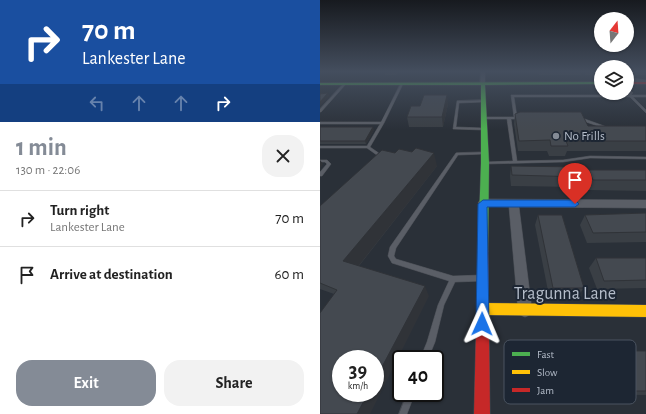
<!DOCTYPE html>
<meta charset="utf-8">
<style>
:root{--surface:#fff;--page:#f2f2f2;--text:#222;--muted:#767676;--line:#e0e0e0;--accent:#848b96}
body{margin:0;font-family:"Alegreya Sans",sans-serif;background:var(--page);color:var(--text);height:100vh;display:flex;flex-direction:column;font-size:15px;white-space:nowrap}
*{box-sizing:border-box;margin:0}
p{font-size:13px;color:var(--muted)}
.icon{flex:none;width:22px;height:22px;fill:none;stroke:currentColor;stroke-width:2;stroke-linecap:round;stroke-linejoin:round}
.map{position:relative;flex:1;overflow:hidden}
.details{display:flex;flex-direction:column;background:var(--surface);width:320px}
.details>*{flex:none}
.guide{background:#1a4fa0;color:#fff;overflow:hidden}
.needle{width:26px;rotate:17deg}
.tools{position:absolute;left:274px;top:12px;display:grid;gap:8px}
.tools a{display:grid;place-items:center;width:40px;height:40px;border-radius:50%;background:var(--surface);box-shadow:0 1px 3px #0004;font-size:20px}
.speed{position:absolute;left:12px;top:350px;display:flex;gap:8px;font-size:20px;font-weight:700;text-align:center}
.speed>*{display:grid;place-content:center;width:52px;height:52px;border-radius:50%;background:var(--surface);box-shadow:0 1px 3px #0004;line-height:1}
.speed small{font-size:10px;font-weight:400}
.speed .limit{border:2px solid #111;border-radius:6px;background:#fff;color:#111}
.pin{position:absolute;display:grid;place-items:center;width:34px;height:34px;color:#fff;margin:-41px -17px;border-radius:50% 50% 50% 0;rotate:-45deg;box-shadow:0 0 4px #0007}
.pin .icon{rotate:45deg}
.me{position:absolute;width:44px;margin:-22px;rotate:1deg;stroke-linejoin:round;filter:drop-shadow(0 0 3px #0008)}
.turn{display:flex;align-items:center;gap:14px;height:84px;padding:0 16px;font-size:18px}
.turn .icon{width:52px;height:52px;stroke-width:2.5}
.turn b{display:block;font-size:28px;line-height:34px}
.lanes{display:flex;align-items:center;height:38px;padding:0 16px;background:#0003;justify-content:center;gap:20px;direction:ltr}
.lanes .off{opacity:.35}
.round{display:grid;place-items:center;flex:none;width:42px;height:42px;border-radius:16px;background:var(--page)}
.head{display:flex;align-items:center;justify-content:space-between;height:68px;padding:0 16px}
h1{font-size:24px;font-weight:600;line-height:30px;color:var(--accent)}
.action{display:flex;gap:8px;margin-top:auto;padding:8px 16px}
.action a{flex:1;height:46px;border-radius:16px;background:var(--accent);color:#fff;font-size:16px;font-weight:600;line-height:46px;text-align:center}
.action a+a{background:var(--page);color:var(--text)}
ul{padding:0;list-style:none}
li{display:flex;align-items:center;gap:12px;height:56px;padding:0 16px;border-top:1px solid var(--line)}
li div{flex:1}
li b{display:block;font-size:15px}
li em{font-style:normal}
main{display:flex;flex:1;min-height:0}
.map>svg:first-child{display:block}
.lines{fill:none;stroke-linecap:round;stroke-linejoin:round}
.lane-casing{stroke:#484c53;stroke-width:1}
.street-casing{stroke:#484c53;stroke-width:1}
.fast-casing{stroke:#484c53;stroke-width:1}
.slow-casing{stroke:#484c53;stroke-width:1}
.jam-casing{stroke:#484c53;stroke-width:1}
.lane{fill:#5a5e66;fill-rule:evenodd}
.street{fill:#5a5e66;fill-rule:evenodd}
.fast{fill:#4caf50;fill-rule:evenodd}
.slow{fill:#ffc107;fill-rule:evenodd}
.jam{fill:#c62828;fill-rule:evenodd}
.wall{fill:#3a3f45}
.shaded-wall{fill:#303338}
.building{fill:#444950;stroke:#303338}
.route{fill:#1a73e8;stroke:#114b97}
.poi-dot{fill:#848b96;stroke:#1d2633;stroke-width:1.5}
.labels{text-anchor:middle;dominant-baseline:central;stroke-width:4;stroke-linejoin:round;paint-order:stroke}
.far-poi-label{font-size:13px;fill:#b4bcc9;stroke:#1d2633;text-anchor:start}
.near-street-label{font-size:18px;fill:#b4bcc9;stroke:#1d2633}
.key{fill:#1d2633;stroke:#4a5360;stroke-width:1}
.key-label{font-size:11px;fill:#b4bcc9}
</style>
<main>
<section class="details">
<div class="guide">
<div class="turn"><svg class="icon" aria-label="right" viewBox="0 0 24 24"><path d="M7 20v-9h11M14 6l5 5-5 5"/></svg><div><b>70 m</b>Lankester Lane</div></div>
<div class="lanes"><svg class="icon off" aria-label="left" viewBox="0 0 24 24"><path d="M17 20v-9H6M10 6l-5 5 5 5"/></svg><svg class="icon off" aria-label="ahead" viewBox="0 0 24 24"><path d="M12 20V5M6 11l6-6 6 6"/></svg><svg class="icon off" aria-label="ahead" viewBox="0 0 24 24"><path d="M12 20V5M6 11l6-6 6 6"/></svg><svg class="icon" aria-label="right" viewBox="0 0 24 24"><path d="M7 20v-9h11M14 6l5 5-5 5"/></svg></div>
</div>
<div class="head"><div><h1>1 min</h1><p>130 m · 22:06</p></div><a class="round"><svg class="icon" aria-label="close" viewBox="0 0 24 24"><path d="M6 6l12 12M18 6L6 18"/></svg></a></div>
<ul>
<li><svg class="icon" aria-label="right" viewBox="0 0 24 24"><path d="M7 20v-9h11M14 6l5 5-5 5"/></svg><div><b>Turn right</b><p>Lankester Lane</p></div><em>70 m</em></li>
<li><svg class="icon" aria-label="arrive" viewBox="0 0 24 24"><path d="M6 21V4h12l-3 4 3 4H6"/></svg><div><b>Arrive at destination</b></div><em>60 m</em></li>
</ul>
<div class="action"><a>Exit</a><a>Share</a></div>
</section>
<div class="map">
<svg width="326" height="414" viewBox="0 0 326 414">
<rect width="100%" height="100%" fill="#2a3038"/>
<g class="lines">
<defs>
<g id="lane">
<path d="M24 83 26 84 1 112H0V109Z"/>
<path d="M81 83 83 84 64 123 50 147 63 156V158H61L47 148H0V146H47L60 124H0V122H61Z"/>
<path d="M307 87 313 93 311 94 312 95H326V97H313L326 110V113L310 97H194L197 117H201L203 118 201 119H191L197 161 243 160 270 156 326 157V159L270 158 243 162 165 164 163 163 165 162 193 161 187 119H163L161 118 163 117H194L191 95H308L302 93H310L307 90Z"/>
<path d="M164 100V102H163L139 103 136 127 163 128H164V130L133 129 137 101Z"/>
<path d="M260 118H262L287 127 284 128 260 120Z"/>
<path d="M163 152H164V154L138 155 76 248 74 256 76 259 133 276 162 275 164 276 165 278 164 280 162 281 135 282 124 305 115 342 108 359H100L107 342 118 305 129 281 72 263 68 256 70 247 136 153Z"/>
<path d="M0 160H7L11 164 2 176H0V172L7 164 5 162H0Z"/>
<path d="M87 393H95L87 414H79Z"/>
</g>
<g id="street">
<path d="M161 72H165V85L160 84Z"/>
<path d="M307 77 326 80V84L307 81Z"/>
<path d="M163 199 326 200V208L199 207 212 310 210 315 205 317 200 315 198 310 189 207 160 206 158 203 160 200Z"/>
</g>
<path id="fast" d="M281 82V84L165 85 169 163 168 251 167 254 163 256 159 254 158 251 161 163V85H0V83Z"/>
<path id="slow" d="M163 303 326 305V317L163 315 159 313 157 309 159 305Z"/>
<g id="jam">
<rect x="307" y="82" width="19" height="2"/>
<path d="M163 246 167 248 168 251 170 414H154L158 251 159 248Z"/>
</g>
</defs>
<use href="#lane" class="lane-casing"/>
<use href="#street" class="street-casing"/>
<use href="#fast" class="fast-casing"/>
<use href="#slow" class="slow-casing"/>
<use href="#jam" class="jam-casing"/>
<use href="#lane" class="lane"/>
<use href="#street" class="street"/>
<use href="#fast" class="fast"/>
<use href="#slow" class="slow"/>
<use href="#jam" class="jam"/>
</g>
<g class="wall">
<path d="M65 72H78L76 75H65Z"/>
<path d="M179 72H191L179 73Z"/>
<path d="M218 72H261V75H219Z"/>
<path d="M266 72H281V75H265Z"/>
<rect x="307" y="72" width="19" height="3"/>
<path d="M128 104 123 127H89L87 117 100 106Z"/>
<path d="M195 114 268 126H326V151H247L245 156H229L227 151H198L194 124Z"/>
<path d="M0 127 54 130 46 144H0Z"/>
<path d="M92 152 117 166 39 266 109 296 14 294 0 289V206L75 153Z"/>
<path d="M191 166 262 177 258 187 191 186 190 176Z"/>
<path d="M269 170H326V191L268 190 264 180Z"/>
<path d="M326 213V242L267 243 260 225 265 215Z"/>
<path d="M218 215 264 288 258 296H229L215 225Z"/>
<path d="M276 258H326V288L277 289 269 268Z"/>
<path d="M225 350 326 351V395L224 394 219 357Z"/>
</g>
<g class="shaded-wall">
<path d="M8 93 10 96 0 106V102Z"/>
<path d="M127 95 128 104 123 127 122 117Z"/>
<path d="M53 127 54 130 46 144 45 141Z"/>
<path d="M114 153 117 166 33 273 23 261Z"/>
<path d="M0 160 3 164 0 169Z"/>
<path d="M105 286 109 296 50 414H37L48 393H55V380Z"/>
</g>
<g class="building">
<path d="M8 93 0 102V94Z"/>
<path d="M104 95H127L122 117H87L91 106H100Z"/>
<path d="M200 112H261L268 126H326V141H246L248 146H231L230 140 199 141 195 114Z"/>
<path d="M0 127H53L45 141H0Z"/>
<path d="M96 148 114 153 23 261 105 286 55 380V359H21V393H48L37 414H0V313L17 290 0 283V206L62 150 75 153 79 149 92 152Z"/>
<path d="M191 166 259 167 262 177 192 175Z"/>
<path d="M269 170H326V180H273Z"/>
<path d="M326 213V232L273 233 265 215Z"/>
<path d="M218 215H242L264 288H233Z"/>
<path d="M276 258H326V280L284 281Z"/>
<path d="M225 350 326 351V391H231Z"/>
</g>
<linearGradient id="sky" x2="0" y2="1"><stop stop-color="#171a1f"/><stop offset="0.55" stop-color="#444e5e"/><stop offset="1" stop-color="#444e5e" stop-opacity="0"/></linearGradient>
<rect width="326" height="130" fill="url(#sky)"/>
<path class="route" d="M163 200H255L259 204 255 207H167L169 324 167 329 162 331 158 329 156 324 158 204Z"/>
<circle class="poi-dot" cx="236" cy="136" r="4"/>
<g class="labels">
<g class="far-poi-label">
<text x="244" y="136">No Frills</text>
</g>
<g class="near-street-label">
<text x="245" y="294">Tragunna Lane</text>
</g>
</g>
<rect x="184" y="340" width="132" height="64" rx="6" class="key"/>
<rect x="192" y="352" width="18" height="4" fill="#4caf50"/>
<rect x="192" y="370" width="18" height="4" fill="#ffc107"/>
<rect x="192" y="388" width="18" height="4" fill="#c62828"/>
<g class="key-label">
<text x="217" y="358">Fast</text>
<text x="217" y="376">Slow</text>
<text x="217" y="394">Jam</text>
</g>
</svg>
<div class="tools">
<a><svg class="needle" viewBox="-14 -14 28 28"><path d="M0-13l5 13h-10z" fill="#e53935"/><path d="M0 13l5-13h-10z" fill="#767676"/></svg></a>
<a><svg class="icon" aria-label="layers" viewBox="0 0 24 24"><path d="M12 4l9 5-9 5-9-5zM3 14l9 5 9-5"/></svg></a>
</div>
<div class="speed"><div>39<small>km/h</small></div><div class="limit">40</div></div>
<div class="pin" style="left:255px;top:204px;background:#d93025"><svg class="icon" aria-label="arrive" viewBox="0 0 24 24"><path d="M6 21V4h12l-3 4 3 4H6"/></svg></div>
<svg class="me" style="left:162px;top:324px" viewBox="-20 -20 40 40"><path d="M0-17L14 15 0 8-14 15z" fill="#1a73e8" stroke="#fff" stroke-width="4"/></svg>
</div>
</main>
